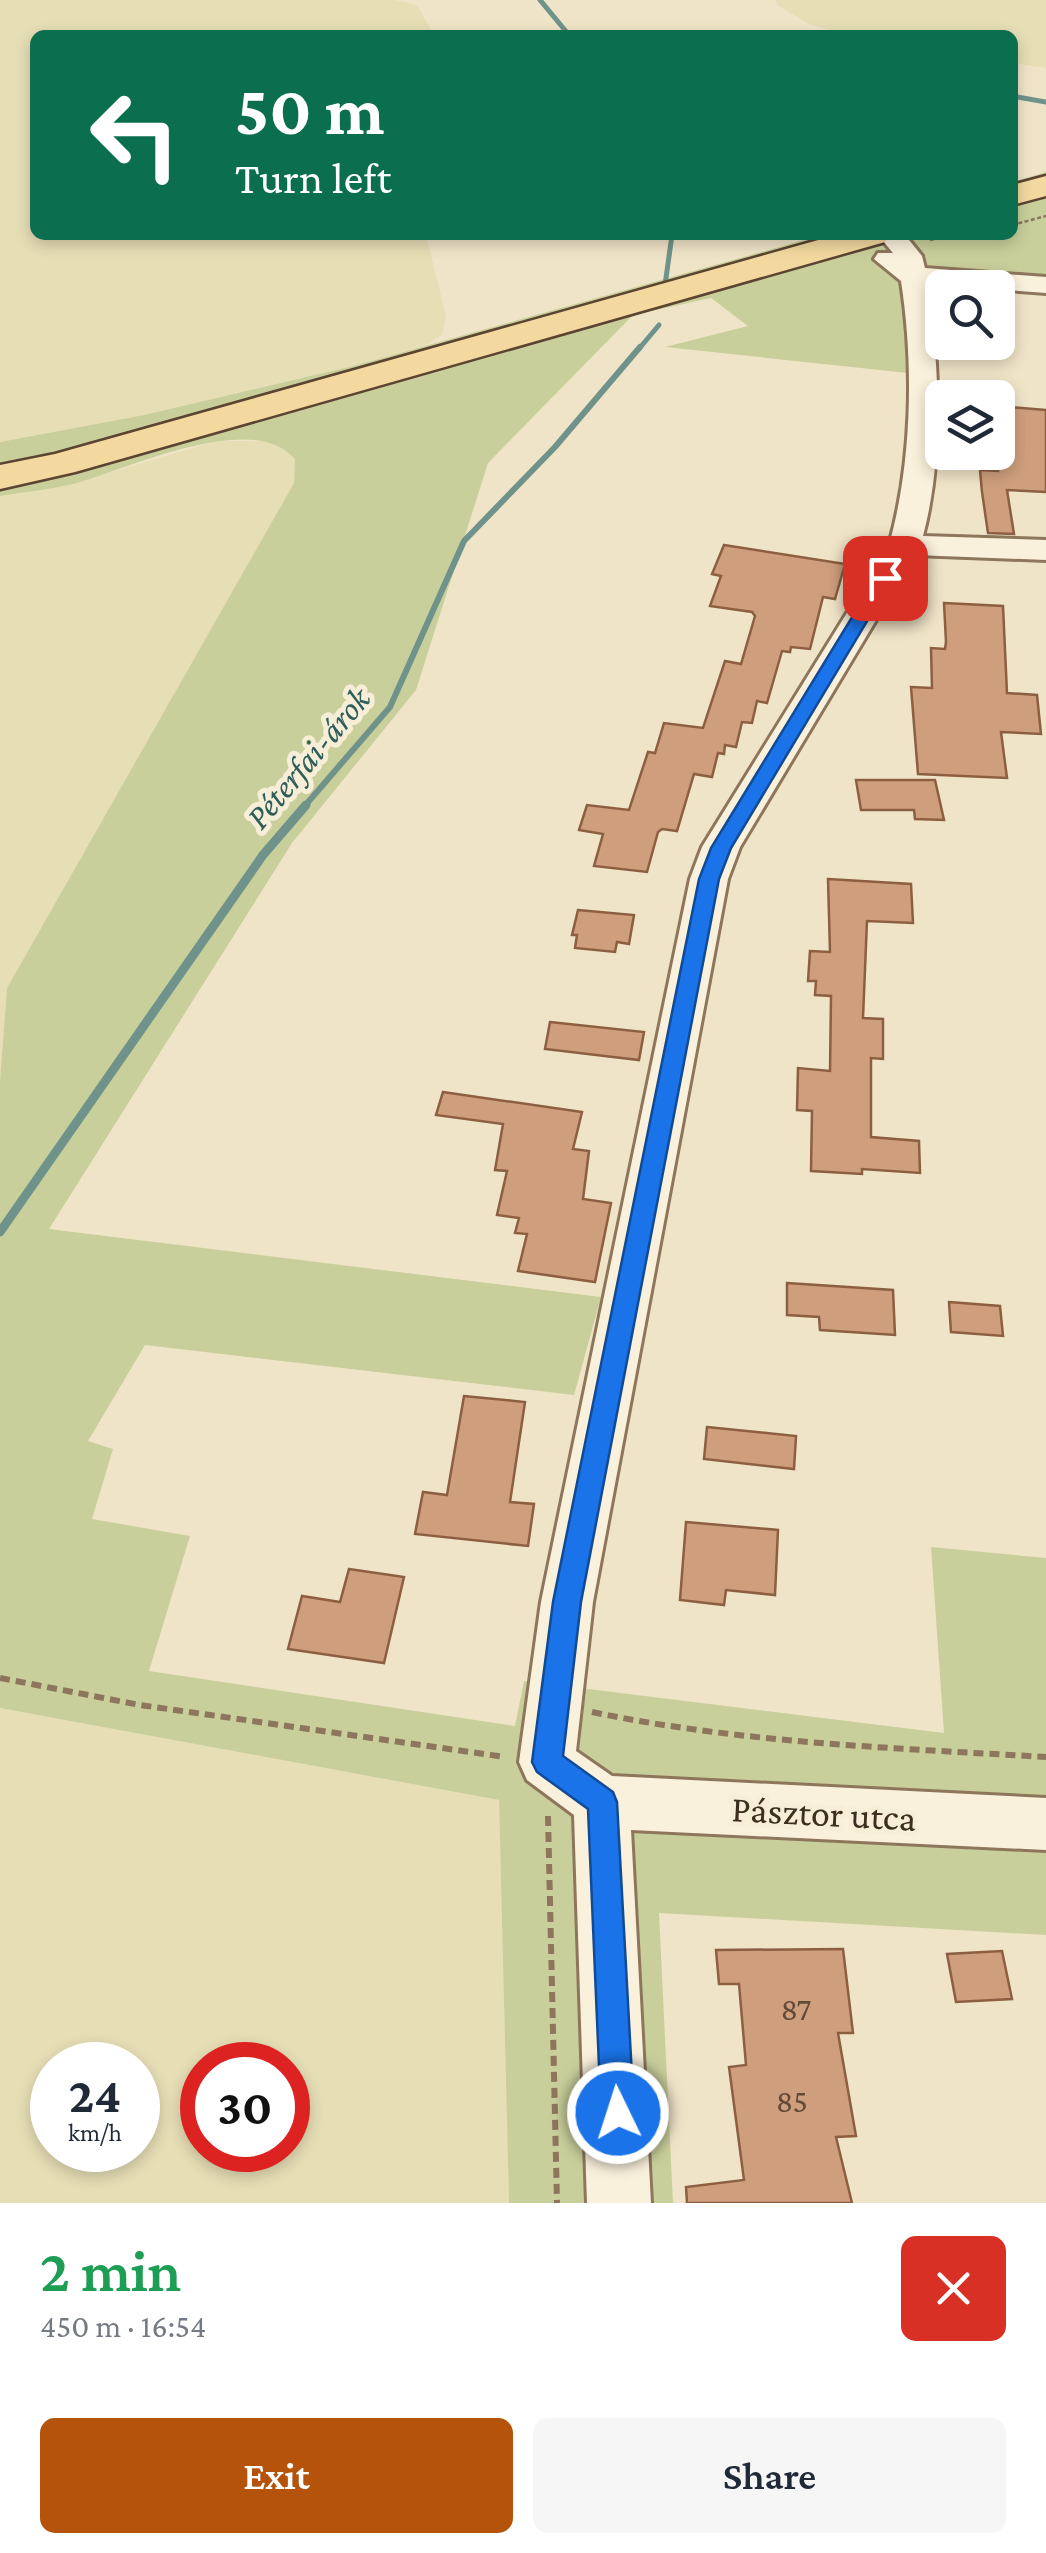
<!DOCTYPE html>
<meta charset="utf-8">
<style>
:root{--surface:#fff;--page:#f6f6f7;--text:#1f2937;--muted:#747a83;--accent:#b45309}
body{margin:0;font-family:"Crimson Pro",serif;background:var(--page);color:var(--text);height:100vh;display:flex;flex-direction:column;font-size:38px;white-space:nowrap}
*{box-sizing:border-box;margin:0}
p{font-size:32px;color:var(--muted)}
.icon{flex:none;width:55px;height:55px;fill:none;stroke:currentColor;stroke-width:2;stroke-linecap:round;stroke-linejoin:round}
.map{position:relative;height:2203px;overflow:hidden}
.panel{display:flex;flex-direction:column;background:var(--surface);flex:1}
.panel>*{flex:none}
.banner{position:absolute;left:30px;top:30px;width:988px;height:210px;border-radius:15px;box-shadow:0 5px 15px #0003;background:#0b6e4f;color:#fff;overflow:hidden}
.tools{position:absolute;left:925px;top:270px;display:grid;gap:20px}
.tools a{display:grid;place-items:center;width:90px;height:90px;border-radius:15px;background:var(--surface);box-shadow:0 5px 15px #0003;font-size:50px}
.speed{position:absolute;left:30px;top:2042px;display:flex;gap:20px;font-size:50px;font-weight:700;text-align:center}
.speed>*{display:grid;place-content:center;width:130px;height:130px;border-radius:50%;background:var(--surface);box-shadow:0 5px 15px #0003;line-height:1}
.speed small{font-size:25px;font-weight:400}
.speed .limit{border:15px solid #d22;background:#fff;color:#111}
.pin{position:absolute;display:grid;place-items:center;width:85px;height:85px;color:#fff;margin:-42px;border-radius:20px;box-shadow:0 5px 15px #0006}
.me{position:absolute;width:110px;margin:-55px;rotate:356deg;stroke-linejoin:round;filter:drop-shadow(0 0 8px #0008)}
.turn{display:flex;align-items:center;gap:35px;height:210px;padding:0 40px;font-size:45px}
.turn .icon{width:130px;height:130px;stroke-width:2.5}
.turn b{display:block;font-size:70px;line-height:85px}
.round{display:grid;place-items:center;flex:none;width:105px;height:105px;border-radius:15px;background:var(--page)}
.headline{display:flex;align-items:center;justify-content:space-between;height:170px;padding:0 40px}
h1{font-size:60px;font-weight:600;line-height:75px;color:#1e9e55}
.button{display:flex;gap:20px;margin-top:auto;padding:20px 40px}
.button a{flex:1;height:115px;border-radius:15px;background:var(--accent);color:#fff;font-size:40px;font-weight:600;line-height:115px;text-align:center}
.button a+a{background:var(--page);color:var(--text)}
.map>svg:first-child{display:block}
.farmland{fill:#e6deb5;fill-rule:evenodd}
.green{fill:#c9cf9b}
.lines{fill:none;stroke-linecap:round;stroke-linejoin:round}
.stream-far2{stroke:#6f938a;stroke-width:5}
.stream-far1{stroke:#6f938a;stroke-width:6}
.stream{stroke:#6f938a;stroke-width:9}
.building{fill:#cf9f7d;stroke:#8d5f41;stroke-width:2.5}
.minor-casing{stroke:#8d765c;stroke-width:6}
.major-casing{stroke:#5b4430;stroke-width:5}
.path-far1{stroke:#8d765c;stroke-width:2.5;stroke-dasharray:4 2.5;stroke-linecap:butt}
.path{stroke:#8d765c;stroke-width:6;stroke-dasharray:10 6;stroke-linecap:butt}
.minor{fill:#faf1dc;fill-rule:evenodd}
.major{fill:#f3d9a0;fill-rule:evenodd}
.route{fill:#1a73e8;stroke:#114b97;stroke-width:2.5}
.labels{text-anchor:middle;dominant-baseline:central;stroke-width:10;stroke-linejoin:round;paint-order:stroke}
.near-number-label{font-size:32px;fill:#624a37}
.water-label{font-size:35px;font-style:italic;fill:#2f5d5a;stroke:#f7eed8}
.near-street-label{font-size:38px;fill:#3d2e20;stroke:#f7eed8}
</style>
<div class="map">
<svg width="1046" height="2203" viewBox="0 0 1046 2203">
<rect width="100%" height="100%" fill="#f0e4c8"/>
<g class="farmland">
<path d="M0 0H395L417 5 434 35H35V235H426L446 316 442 335 426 345 353 366 144 415 0 442Z"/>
<path d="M776 0H1046V68L1013 63 1012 35H846L809 24 777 5Z"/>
<path d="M216 441H272L285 447 295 459 294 483 7 988 0 1081V496L68 485Z"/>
<path d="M0 1708 499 1800 509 2203H0ZM52 2065H138V2150H52ZM202 2065H288V2150H202Z"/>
</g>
<path class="green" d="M1046 172V293L940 286 936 376 665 347 748 326 711 298 633 315 488 463 416 690 292 843 49 1229 601 1297 574 1395 145 1345 88 1441 113 1449 92 1519 190 1536 149 1671 515 1726 524 1681 944 1733 931 1547 1046 1558V1935L659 1913 673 2203H509L499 1800 0 1708V1081L7 988 294 483 295 459C251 408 125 471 69 485 46 490 23 492 0 496V442L144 415 353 366 822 235H1012L1013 182Z"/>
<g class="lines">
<g class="stream-far2">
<path d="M540 0 569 35"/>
<path d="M1012 96 1046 102"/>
<path d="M665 285 672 235"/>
<path d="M638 350 659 325"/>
</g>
<path class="stream-far1" d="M303 808 390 707 464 541 555 447 640 347"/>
<path class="stream" d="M0 1232 263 855 306 805"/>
</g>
<g class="building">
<path d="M998 406 1046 410V492L1007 490 1014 534 988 533 982 492 980 470 998 471Z"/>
<path d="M724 545 845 564 835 599 823 597 810 649 791 647 790 652 782 651 767 703 757 701 752 723 742 722 736 747 725 745 724 754 718 753 712 777 694 774 677 831 662 829 658 832 647 872 594 866 603 834 579 830 587 805 629 810 648 752 655 753 664 723 703 728 725 661 741 664 755 616 752 612 710 606 721 576 712 574Z"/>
<path d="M944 603 1003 606 1007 693 1037 695 1041 734 1001 732 1007 778 918 774 911 687 932 688 931 648 945 649 946 642Z"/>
<path d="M856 780H935L944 820 915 819 914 810H861Z"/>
<path d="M828 879 911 884 913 923 867 921 863 1018 883 1019V1059L871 1058V1137L919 1141 920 1173 862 1169V1174L811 1171 812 1111 797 1110 798 1068 830 1071 831 996 815 995 816 981H808L810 951 830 952Z"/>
<path d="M578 910 634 915 629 944 617 942 615 952 575 948 577 935H572Z"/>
<path d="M550 1022 644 1032 639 1060 545 1049Z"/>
<path d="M443 1092 582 1112 573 1149 589 1151 583 1199 611 1203 595 1282 518 1271 527 1234 515 1233 519 1218 497 1215 507 1171 495 1170 503 1124 436 1115Z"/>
<path d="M787 1283 893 1290 895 1335 820 1330 819 1317 787 1315Z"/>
<path d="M949 1302 1000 1306 1003 1336 951 1332Z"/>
<path d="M464 1396 525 1402 510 1502 534 1504 528 1546 415 1534 423 1492 447 1495Z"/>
<path d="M707 1427 796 1436 794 1469 704 1459Z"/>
<path d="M686 1522 778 1530 775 1595 726 1590 724 1605 680 1600Z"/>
<path d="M349 1569 404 1577 384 1663 288 1649 302 1596 340 1602Z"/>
<path d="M843 1949 853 2033H838L856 2136 836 2137 852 2203H687L686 2187 744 2180 729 2067 746 2065 739 1984H719L716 1950Z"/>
<path d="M1002 1951 1012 1999 956 2002 947 1954Z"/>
</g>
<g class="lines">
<defs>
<path id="minor" d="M878 235H905L922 256 925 268 1046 277V293L928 284C939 365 944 457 923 536L1046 540V560L915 555 740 847 728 879 593 1602 576 1751 612 1776 1046 1798V1850L631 1830 651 2203H587L574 1815 527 1780 519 1762 541 1602 690 879 702 847 889 545C912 463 914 365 901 281L874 259 878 253H893Z"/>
<g id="major">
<path d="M1046 176V196L1012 205V185Z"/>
<path d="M836 235H890L885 242 75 472 0 489V465L55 454Z"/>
</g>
</defs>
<use href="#minor" class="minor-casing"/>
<use href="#major" class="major-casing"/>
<g class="path-far1">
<path d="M1012 225 1046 216"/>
<path d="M930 240 959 235"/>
</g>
<g class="path">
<path d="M0 1678 140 1705 505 1757"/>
<path d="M592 1712C741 1743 894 1748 1046 1757"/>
<path d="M548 1816 557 2203"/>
</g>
<use href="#minor" class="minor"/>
<use href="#major" class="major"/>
</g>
<path class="route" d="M885 573 893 578 731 848 719 879 581 1602 563 1756 613 1792 617 1802 634 2113 629 2124 618 2129 606 2124 601 2113 588 1809 537 1772 532 1762 553 1602 699 879 711 848 876 578Z"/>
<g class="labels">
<g class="near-number-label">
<text x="796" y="2009">87</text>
<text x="792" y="2101">85</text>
</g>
<g class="water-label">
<text transform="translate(308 758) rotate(-50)">Péterfai-árok</text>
</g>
<g class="near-street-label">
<text transform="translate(824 1813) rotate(3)">Pásztor utca</text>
</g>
</g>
</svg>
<div class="tools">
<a><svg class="icon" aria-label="search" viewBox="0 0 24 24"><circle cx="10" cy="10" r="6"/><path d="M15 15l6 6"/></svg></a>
<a><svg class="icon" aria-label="layers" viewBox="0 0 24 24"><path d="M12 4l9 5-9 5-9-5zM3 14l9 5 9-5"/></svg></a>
</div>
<div class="speed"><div>24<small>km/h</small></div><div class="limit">30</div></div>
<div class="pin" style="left:885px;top:578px;background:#d93025"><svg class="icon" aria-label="arrive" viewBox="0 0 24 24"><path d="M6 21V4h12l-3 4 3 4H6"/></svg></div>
<svg class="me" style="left:618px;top:2113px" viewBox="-20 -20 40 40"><circle r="17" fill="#1a73e8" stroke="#fff" stroke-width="3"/><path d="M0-11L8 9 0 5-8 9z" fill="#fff"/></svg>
<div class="banner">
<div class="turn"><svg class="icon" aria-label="left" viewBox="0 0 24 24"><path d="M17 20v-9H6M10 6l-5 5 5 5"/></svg><div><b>50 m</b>Turn left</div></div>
</div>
</div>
<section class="panel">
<div class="headline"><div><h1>2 min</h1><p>450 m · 16:54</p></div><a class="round" style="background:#d93025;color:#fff"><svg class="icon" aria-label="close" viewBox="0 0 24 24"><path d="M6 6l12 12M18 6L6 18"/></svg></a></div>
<div class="button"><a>Exit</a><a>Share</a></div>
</section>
